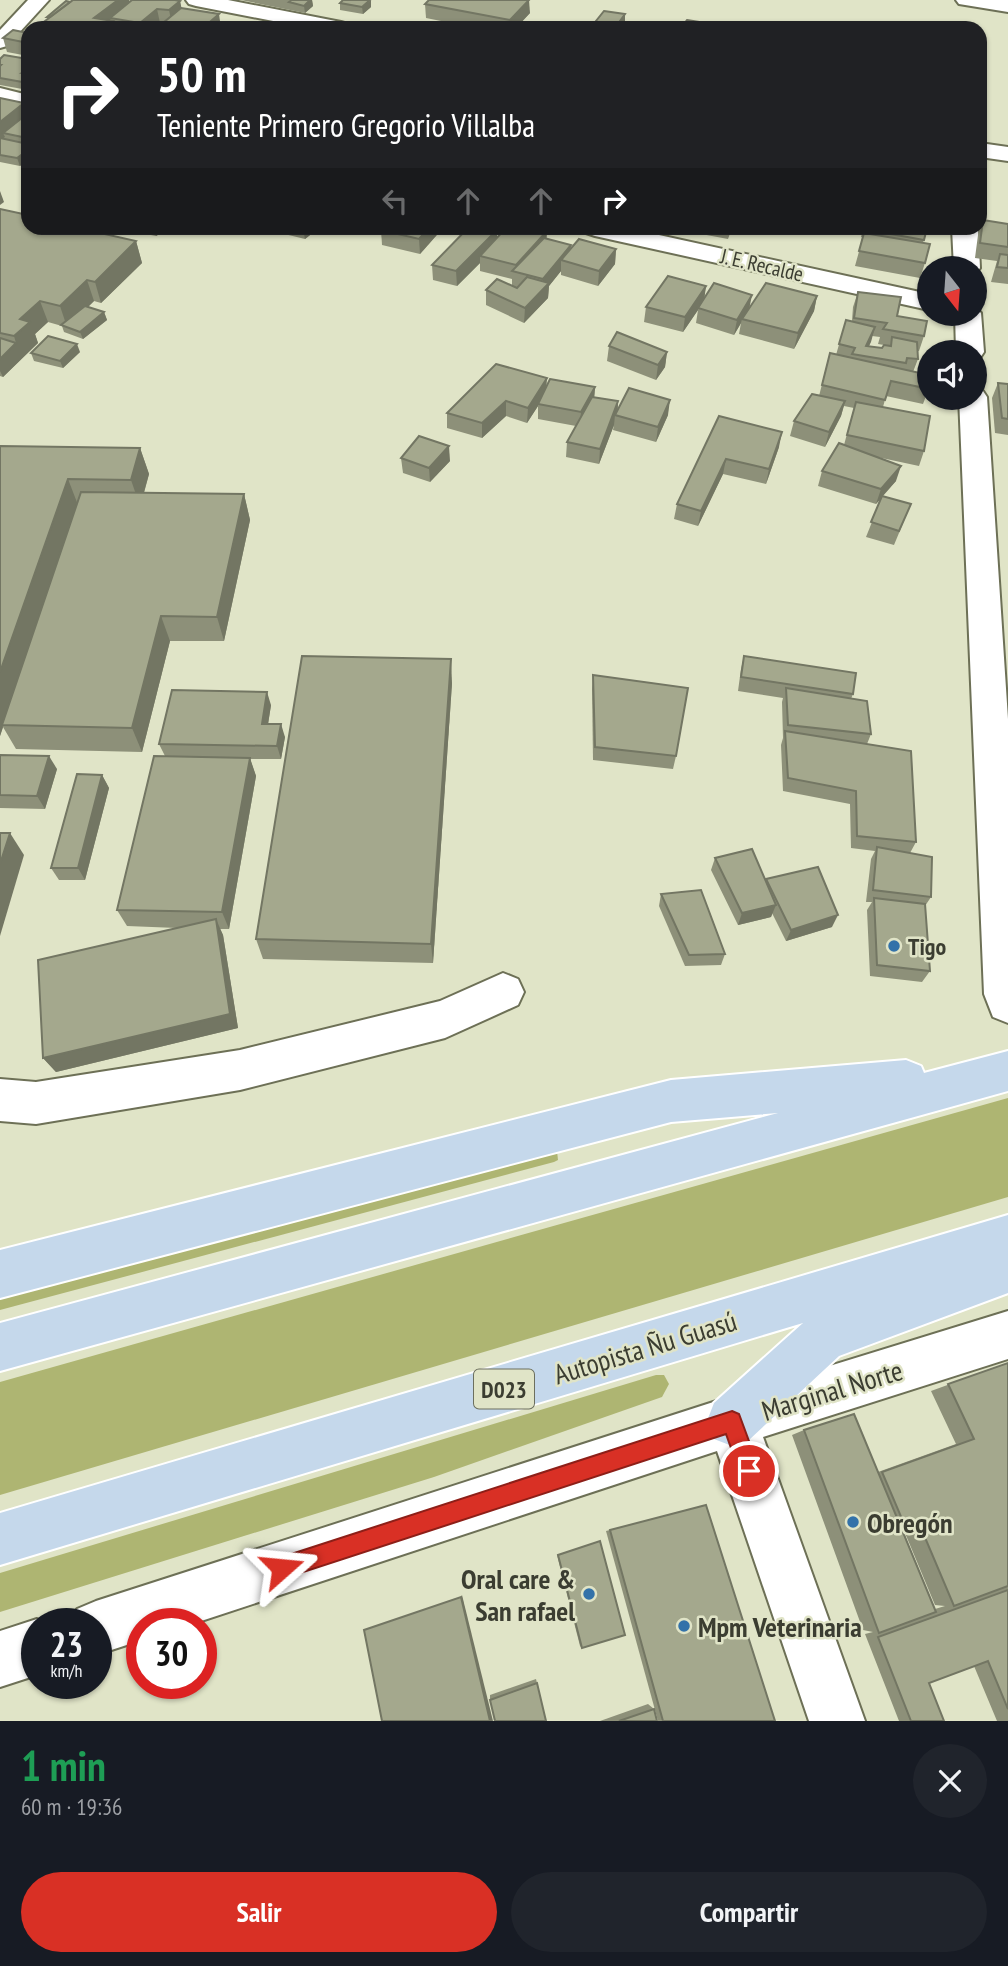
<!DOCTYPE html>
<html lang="es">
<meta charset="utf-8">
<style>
:root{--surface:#171b24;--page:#20242c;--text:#f1f3f6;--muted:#9ea1a6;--accent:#d93025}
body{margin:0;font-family:"PT Sans Narrow",sans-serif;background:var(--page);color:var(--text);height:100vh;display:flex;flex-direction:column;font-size:26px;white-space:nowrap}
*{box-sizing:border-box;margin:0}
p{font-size:23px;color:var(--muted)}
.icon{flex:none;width:38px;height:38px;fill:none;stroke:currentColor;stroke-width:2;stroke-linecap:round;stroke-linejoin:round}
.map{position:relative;height:1721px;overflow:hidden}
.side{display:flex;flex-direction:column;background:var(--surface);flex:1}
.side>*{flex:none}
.top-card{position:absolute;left:21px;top:21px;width:966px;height:214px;border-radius:21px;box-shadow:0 2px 5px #0004;background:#202124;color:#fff;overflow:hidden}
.needle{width:46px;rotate:163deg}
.buttons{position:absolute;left:917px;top:256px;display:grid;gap:14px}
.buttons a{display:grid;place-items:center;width:70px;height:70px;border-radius:50%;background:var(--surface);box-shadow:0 2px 5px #0004;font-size:35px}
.speed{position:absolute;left:21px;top:1608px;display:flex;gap:14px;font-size:35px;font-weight:700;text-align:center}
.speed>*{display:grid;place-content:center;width:91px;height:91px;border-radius:50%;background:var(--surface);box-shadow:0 2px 5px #0004;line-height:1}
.speed small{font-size:18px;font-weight:400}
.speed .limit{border:10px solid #d22;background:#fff;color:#111}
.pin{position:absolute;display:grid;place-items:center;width:60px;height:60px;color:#fff;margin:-30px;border:4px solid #fff;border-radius:50%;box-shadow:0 2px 7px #0007}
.me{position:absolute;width:77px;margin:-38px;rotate:72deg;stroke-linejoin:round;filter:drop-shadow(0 0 5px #0008)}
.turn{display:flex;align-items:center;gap:24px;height:147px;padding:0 21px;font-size:32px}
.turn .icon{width:91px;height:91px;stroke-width:2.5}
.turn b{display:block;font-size:49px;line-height:60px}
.lanes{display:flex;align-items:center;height:66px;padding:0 21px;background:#0003;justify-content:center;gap:35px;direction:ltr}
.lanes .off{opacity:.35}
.round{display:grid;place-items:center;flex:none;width:74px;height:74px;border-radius:37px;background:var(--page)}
.summary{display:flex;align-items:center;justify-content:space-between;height:119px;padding:0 21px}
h1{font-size:42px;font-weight:800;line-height:52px;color:#1e9e55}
.action{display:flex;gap:14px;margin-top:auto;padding:14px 21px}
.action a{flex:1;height:80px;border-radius:42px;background:var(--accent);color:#fff;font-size:28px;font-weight:800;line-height:80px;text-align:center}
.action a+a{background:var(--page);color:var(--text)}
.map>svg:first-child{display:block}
.green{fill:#aeb572}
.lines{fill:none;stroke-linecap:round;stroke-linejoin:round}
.minor-casing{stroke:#6d7056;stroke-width:4}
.highway-casing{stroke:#fff;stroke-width:4}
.minor{fill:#fff;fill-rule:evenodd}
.highway{fill:#c5d8eb;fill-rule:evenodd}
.wall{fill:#8d9079;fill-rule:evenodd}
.shaded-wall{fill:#737663}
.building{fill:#a4a88d;stroke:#737663;stroke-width:2}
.route{fill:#d93025;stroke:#8d1f18;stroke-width:2}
.poi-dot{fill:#3372a9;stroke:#e0e4c7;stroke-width:2.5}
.labels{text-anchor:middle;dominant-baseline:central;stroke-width:5;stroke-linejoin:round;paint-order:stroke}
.far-street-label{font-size:21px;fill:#3b3d31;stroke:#e0e4c7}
.shield{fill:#e0e4c7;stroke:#6c6f5e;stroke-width:2}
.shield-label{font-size:23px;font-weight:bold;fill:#3b3d31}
.poi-label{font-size:24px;font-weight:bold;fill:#3b3d31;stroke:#e0e4c7;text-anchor:start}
.near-street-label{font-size:28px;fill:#3b3d31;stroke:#e0e4c7}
.near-poi-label{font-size:28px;font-weight:bold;fill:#3b3d31;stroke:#e0e4c7;text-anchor:start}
</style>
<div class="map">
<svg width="1008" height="1721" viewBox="0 0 1008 1721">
<rect width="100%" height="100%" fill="#e0e4c7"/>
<g class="green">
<path d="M1008 1098V1197L0 1495V1382Z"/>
<path d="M557 1151 558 1160 554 1162 0 1310V1290Z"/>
<path d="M656 1375H664L669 1384 662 1397 434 1477 0 1612V1573Z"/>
</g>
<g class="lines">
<defs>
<g id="minor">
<path d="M28 0H49L7 46 0 48V30Z"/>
<path d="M186 0H228L341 22 348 24 351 28H309L196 6 189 4Z"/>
<path d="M956 0H1008V12L959 4Z"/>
<path d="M0 88 28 95V109L0 102Z"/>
<path d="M980 143 1008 147V161L980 157Z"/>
<path d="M582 228H627L929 294V310L595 236 586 233Z"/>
<path d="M952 228H978L980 268 976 273 975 268H954Z"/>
<path d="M975 307 981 313 984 352 980 358 975 359V352H956L955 313H975Z"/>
<path d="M975 388 983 391 987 397 1008 719V1023L993 1017 984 994 959 397H975Z"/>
<path d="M503 973 518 979 524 992 518 1005 445 1038 240 1090 36 1124 0 1121V1079L36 1082 240 1050 440 1001Z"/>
<path d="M1008 1311V1359L763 1437 865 1721H809L717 1451 192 1624H142V1640L96 1655V1624H70L77 1609 96 1601 732 1396Z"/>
<path d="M37 1619 48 1624H37V1675L0 1687V1631Z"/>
</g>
<g id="highway">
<path d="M1008 1051V1091L0 1371V1323L778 1113 671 1122 0 1298V1250L671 1080 906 1060 921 1066 924 1073Z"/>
<path d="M1008 1215V1293L839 1356 750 1439 732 1446 714 1439 707 1421 714 1403 803 1323 0 1565V1513Z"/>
</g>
</defs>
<use href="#minor" class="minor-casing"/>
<use href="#highway" class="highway-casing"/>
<use href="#minor" class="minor"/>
<use href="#highway" class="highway"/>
</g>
<g class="wall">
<path d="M71 0H129L130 2 180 1 181 8 220 21 213 28H37V27L48 19 47 17 70 2Z"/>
<path d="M241 0H312L313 6 305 13Z"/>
<path d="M340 3 371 7 363 14 340 10Z"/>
<path d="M425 4 530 13 516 28H476L426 18Z"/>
<path d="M28 33V56L7 52 3 38Z"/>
<path d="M0 59H28V90L0 85Z"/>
<path d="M0 98 24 103 28 114V159L20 166 0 162Z"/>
<path d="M0 209 136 241 142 263 101 303 94 301 88 307 104 312 107 320 83 339 64 332 62 326 48 322 35 334 38 343 3 377 0 376Z"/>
<path d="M983 220 1008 224V284L991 282 997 261 975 258 978 235Z"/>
<path d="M115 228H170L156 236Z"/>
<path d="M272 228H319L305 239 272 231Z"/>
<path d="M382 228H443L420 254 382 245 381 230Z"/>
<path d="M685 228H732L728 239 685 231Z"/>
<path d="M863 228H927L923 243 925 263 920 278 855 266 863 237H861Z"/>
<path d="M497 230V237L547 231 546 239 570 250 616 249 615 264 598 286 561 275V271L549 286 548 298 524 323 486 305V290L512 285V279L480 271V263L457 286 433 280 432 265Z"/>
<path d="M706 286 704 298 750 308 817 296 814 311 794 349 739 334 741 323 734 335 696 323 698 310 683 332 644 322 646 307Z"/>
<path d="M858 292 897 316 924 336 919 351H918V359L913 372 929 388 923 404 886 396 883 407 924 451 919 466 877 457 896 481 882 496 911 504 894 545 866 537 882 497 876 504 818 486 822 471 844 445 854 408 844 406 841 416 825 447 790 436 794 421 819 396 830 353 836 355 846 320 852 321 853 307ZM872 336 880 337 878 344 884 345 882 348 869 346Z"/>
<path d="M609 346 667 352 665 367 656 380 607 361Z"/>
<path d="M80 352 63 368 34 361 31 353Z"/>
<path d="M998 383 1008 384V435L995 433 992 398Z"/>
<path d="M547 385 595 387 594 397 618 401V409L668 415 656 442 613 430 614 425 599 464 566 457 567 442 576 426 538 419V406L527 423 506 416 482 438 447 428V413Z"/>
<path d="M719 416 779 447 766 484 723 474 698 526 674 519 677 504Z"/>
<path d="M0 446 140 448 149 474 144 493 244 494 250 520 224 641H170L142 752 16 749 3 727 0 736Z"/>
<path d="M401 458 450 461 430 482 403 473Z"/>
<path d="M744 656 853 694 851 699 871 734 867 744 916 842 910 853 931 897 925 906 930 971 922 982 870 976 867 910 872 902H866L871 859 875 851 851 848 850 804 783 791 781 745 783 738 782 702 783 698 738 691 741 669Z"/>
<path d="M593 675 676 756 673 769 593 760 592 689Z"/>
<path d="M452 683 433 963 263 959 256 939Z"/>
<path d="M271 705 268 724 285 737 281 759H250L256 776 229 929H220L223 935 238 1028 56 1072 43 1058 177 928 127 926 117 910 165 756 159 744Z"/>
<path d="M0 755 57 769 45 809 0 808Z"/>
<path d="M102 775 109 788 85 880H59L51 868Z"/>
<path d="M715 858 765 881 766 879 832 927 786 941 772 913 771 917 738 925 711 870Z"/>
<path d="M661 894 725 954 721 965 685 966 659 906Z"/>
<path d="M1008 1363V1721H997L974 1666 929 1683 944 1721H899L865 1634 873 1632 863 1630 792 1435 804 1430 878 1472 956 1444 931 1391ZM904 1533H905L935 1605 945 1606 935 1609Z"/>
<path d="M706 1505 775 1721H658L606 1531Z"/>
<path d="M600 1541 582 1648 580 1646 557 1555Z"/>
<path d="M536 1679 546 1721 490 1700V1695Z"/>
<path d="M648 1704 654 1709 657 1721H600Z"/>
</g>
<g class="shaded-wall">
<path d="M118 0H129L131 7 110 18 111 22 94 18Z"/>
<path d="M310 0H312L313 6 305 13 304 6Z"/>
<path d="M371 0V7L363 14 362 7Z"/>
<path d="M529 0 530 13 516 28H510V20Z"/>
<path d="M180 1 183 15 172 25 169 10Z"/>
<path d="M157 9 160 23 154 28H141L140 23Z"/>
<path d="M219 14 220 21 213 28 204 27Z"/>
<path d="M625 14V22L620 28H615Z"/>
<path d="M113 21 114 28H104Z"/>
<path d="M24 103 28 116 3 133 5 137 0 140V122Z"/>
<path d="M28 150V159L20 166 17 158Z"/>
<path d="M0 191 4 202 0 205Z"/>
<path d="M154 228H170L156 236Z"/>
<path d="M303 228H319L305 239Z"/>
<path d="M429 228H443L420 254 419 239Z"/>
<path d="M497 230V245L480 256V263L457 286 456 271Z"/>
<path d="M547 231 546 246 516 272V265Z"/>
<path d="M136 241 142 263 101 303 95 282Z"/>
<path d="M571 245 570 260H561V271L549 286 548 298 524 323 525 308 542 289 543 279Z"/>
<path d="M616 249 615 264 598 286 599 271Z"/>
<path d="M87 280 94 301 67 327 60 306Z"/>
<path d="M706 286 704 301 698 308V310L683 332 685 317Z"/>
<path d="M752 295 749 310 742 319 741 323 734 335 737 320Z"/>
<path d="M817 296 814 311 794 349 798 333Z"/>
<path d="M40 301 48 322 35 334 38 343 3 377 0 371V359L16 343 14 336 20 319Z"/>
<path d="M104 312 107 320 83 339 80 332Z"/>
<path d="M875 327 871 342 864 356 866 346Z"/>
<path d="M77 344 80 352 63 368 60 361Z"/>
<path d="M667 352 665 367 656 380 658 365Z"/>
<path d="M547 378 546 393 538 404V406L527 423 528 408Z"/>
<path d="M595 387 594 402 580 427 581 412Z"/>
<path d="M670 400 668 415 656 442 658 427Z"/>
<path d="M506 401V416L482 438V423Z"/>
<path d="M618 401 617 416 615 415 614 425 599 464 600 449Z"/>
<path d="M845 401 841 416 825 447 829 432Z"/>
<path d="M782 432 779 447 766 484 769 469Z"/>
<path d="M449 446 450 461 430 482 429 468Z"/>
<path d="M140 448 149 474 140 506 131 480Z"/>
<path d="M726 459 723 474 698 526 701 511Z"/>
<path d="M901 466 896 481 876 504 881 489Z"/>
<path d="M68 479 78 505 2 725 3 727 0 736V672Z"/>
<path d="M244 494 250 520 224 641 217 617Z"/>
<path d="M161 616 170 641 142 752 132 728Z"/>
<path d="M451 659 452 683 433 963 431 944Z"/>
<path d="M267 692 271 705 266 737 262 724Z"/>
<path d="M281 724 285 737 281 759 277 746Z"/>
<path d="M49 756 57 769 45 809 37 796Z"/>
<path d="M250 758 256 776 229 929 222 912Z"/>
<path d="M102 775 109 788 85 880 78 868Z"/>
<path d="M10 833 24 855 0 936V864Z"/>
<path d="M776 905 771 917 738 925 742 913Z"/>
<path d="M838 915 832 927 786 941 791 930Z"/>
<path d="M216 919 223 935 238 1028 56 1072 43 1058Z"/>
<path d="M462 1595 493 1721H490L461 1597Z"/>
</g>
<g class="building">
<path d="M73 0H118L94 18 113 21 104 28H45L37 27Z"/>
<path d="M132 0H175L180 1 169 10 157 9 140 23 110 18Z"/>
<path d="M292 0H310L304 6 289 2Z"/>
<path d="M343 0H370L362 7 340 3Z"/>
<path d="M429 0H529L510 20 425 4Z"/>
<path d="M66 1 70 2 50 17H47Z"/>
<path d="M181 8 219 14 204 27 210 28H190L163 23Z"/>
<path d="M604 11 625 14 615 28H605L592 26Z"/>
<path d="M687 20 730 27 681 28Z"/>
<path d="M156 22 190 28H149Z"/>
<path d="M265 25 282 28H262Z"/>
<path d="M841 25 863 28H840Z"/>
<path d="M13 30 28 33V43L3 38Z"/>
<path d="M4 55 28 59V70L22 73 28 74V83L0 78V66L1 65H0V59Z"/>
<path d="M0 98 24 103 0 122Z"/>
<path d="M27 114H28L27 138 3 133Z"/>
<path d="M0 138 28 144V150L17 158 0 155Z"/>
<path d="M0 209 28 215V228H78L136 241 95 282 87 280 60 306 40 301 20 319 30 322 14 336 0 333Z"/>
<path d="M983 220 1008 224V247L980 243Z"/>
<path d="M382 228H429L419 239 381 230Z"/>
<path d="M468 228H488L497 230 456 271 432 265Z"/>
<path d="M506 228H535L547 231 516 265 480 256Z"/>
<path d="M863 228H927L924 240 863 229Z"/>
<path d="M864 233 930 244 925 263 859 251Z"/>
<path d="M544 238 571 245 543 279 512 271Z"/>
<path d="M579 239 616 249 599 271 561 260Z"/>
<path d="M1000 254 1008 255V268L997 267Z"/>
<path d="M668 276 706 286 685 317 646 307Z"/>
<path d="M527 277 549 283 525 308 486 290 497 279 517 288Z"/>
<path d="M714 283 752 295 737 320 698 308Z"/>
<path d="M766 283 817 296 798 333 742 319Z"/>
<path d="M858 292 901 297 897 316 927 321 924 336 883 329 887 323 854 318Z"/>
<path d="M85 306 104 312 80 332 61 325Z"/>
<path d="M846 320 875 327 866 346 882 348 884 345 891 346 892 337 917 342 918 359 907 358 906 363 852 354 855 348 839 344Z"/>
<path d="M617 332 667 352 658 365 609 346Z"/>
<path d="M48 336 77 344 60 361 31 353Z"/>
<path d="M0 338 16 343 0 359Z"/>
<path d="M830 353 929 375V389L891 381 885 400 822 385Z"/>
<path d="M496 364 547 378 528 408 506 401 482 423 447 413Z"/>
<path d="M550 379 595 387 581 412 538 404Z"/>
<path d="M998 383 1008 384V419L1002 418Z"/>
<path d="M629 388 670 400 658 427 615 415Z"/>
<path d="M812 394 845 401 829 432 794 421Z"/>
<path d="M592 397 618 401 600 449 567 442Z"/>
<path d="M856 402 930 416 924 451 847 435Z"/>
<path d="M719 416 782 432 769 469 726 459 701 511 677 504Z"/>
<path d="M419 436 449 446 429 468 401 458Z"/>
<path d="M839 443 901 466 881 489 822 471Z"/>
<path d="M0 446 140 448 131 480 68 479 0 672Z"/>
<path d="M81 492 244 494 217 617 161 616 132 728 2 725Z"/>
<path d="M882 496 911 504 899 531 871 522Z"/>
<path d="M302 656 451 659 431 944 256 939Z"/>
<path d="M744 656 856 673 853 694 741 677Z"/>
<path d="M593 675 688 688 676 756 595 747Z"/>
<path d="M786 688 867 701 871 734 788 725Z"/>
<path d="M172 690 267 692 262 724H281L277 746 159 744Z"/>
<path d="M785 731 911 751 916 842 857 836 856 791 788 778Z"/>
<path d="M0 755 49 756 37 796 0 795Z"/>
<path d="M154 756 250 758 222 912 117 910Z"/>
<path d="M77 774 102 775 78 868H51Z"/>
<path d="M0 833H10L0 864Z"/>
<path d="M877 847 932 857 931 897 873 890Z"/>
<path d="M752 849 776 905 742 913 715 858Z"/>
<path d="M818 867 838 915 791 930 766 879Z"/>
<path d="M701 890 725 954 689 955 661 894Z"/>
<path d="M874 898 925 904 930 971 877 965Z"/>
<path d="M216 919 230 1014 43 1058 38 960Z"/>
<path d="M1008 1363V1586L954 1606 921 1528 908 1533 882 1472 974 1439 948 1384Z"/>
<path d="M854 1414 936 1612 879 1633 804 1430Z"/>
<path d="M706 1505 775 1721H663L610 1530Z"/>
<path d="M600 1541 625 1635 582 1648 558 1555Z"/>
<path d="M1008 1590V1709L988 1661 929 1683 944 1721H911L878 1637Z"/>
<path d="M461 1597 490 1721H382L364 1630Z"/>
<path d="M537 1683 546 1721H495L490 1700Z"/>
<path d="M654 1709 657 1721H619Z"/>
</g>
<path class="route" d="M732 1411 739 1414 760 1471 757 1479 749 1482 742 1479 726 1434 282 1579 274 1575 270 1568 274 1560 282 1557Z"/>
<g class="poi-dot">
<circle cx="894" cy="946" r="7"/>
<circle cx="853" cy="1522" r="7"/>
<circle cx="589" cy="1594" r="7"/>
<circle cx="684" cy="1626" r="7"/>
</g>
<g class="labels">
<g class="far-street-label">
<text transform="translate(762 265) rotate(13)">J. E. Recalde</text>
</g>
<rect class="shield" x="474" y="1369.5" width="60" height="39" rx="5"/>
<g class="shield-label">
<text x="504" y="1389">D023</text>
</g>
<g class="poi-label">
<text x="908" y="946">Tigo</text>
</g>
<g class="near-street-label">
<text transform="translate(645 1347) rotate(-17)">Autopista Ñu Guasú</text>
<text transform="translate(832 1390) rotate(-17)">Marginal Norte</text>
</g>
<g class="near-poi-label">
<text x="867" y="1522">Obregón</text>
<text x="575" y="1578" text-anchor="end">Oral care &amp;<tspan x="575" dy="32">San rafael</tspan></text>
<text x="698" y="1626">Mpm Veterinaria</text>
</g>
</g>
</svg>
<div class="buttons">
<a><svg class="needle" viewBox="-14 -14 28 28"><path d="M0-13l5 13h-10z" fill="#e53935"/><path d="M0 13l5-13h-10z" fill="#9ea1a6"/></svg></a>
<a><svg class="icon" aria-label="sound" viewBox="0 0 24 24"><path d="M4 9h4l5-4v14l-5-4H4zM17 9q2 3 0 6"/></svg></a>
</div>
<div class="speed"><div>23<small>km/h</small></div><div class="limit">30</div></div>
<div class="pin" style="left:749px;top:1471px;background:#d93025"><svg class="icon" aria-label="arrive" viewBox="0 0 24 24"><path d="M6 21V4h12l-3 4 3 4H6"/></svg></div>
<svg class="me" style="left:282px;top:1568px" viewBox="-20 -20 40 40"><path d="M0-17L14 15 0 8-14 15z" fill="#d93025" stroke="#fff" stroke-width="4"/></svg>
<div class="top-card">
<div class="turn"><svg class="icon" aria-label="right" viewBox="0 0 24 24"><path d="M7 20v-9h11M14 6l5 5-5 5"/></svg><div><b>50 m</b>Teniente Primero Gregorio Villalba</div></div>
<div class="lanes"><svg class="icon off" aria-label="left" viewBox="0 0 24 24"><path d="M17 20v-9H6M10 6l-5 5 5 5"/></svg><svg class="icon off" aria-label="ahead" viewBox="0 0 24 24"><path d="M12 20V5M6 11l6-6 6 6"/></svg><svg class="icon off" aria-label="ahead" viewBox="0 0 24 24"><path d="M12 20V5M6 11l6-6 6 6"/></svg><svg class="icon" aria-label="right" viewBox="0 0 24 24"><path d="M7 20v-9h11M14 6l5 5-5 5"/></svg></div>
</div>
</div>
<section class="side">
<div class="summary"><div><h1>1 min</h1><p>60 m · 19:36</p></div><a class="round"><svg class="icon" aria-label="close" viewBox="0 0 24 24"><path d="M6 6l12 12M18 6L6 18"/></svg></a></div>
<div class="action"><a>Salir</a><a>Compartir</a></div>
</section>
